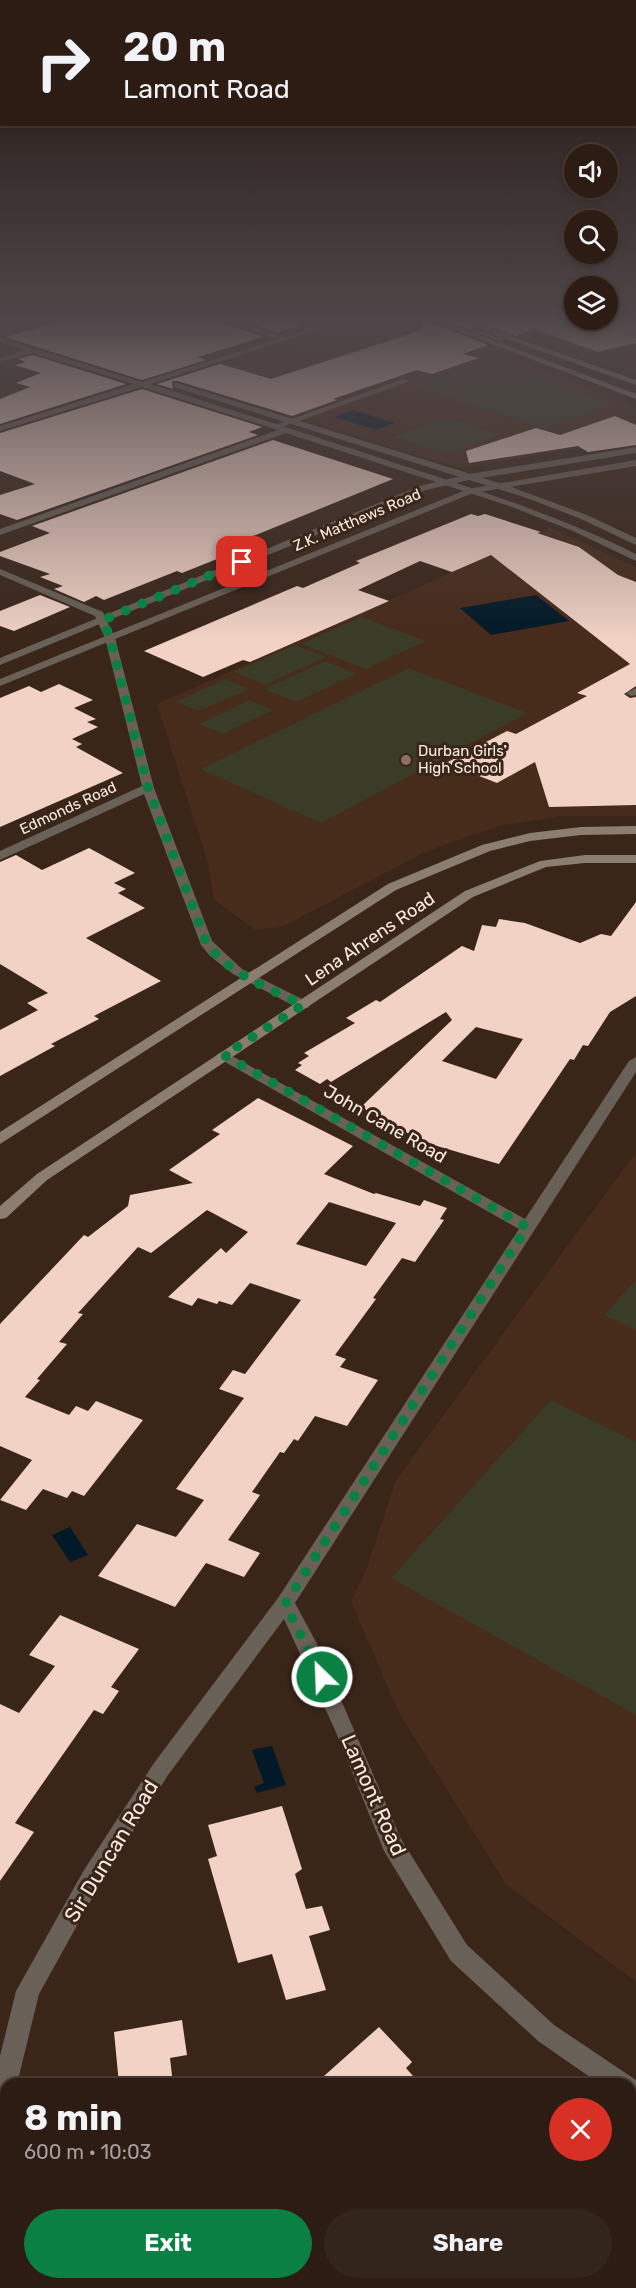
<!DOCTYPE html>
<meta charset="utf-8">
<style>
:root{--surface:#2c1c13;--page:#34251c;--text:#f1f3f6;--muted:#a6a1a0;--line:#483a33;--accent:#0b8043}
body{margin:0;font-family:Rubik,sans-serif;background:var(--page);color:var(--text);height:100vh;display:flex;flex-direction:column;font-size:22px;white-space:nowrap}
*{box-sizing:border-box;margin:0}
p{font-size:20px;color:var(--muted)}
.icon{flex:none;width:33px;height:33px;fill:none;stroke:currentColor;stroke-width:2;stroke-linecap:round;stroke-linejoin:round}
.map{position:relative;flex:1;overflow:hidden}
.drawer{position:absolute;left:0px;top:2078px;width:636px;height:212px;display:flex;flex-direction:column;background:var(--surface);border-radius:18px 18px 0 0;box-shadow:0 3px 9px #0003,0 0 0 2px var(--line)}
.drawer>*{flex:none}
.guide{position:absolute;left:0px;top:0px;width:636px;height:126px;box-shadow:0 3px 9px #0003,0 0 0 2px var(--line);background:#2c1c13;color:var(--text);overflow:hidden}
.tools{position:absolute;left:564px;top:144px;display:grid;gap:12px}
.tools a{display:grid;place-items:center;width:54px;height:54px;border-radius:50%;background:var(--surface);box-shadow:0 3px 9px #0003,0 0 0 2px var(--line);font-size:30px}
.pin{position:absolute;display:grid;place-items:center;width:51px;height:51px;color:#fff;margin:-26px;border-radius:12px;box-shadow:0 3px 9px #0006}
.me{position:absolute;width:66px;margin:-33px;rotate:336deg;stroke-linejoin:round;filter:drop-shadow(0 0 4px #0008)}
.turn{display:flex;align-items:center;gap:21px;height:126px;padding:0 24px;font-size:27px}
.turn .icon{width:78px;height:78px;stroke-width:2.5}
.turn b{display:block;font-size:42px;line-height:51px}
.round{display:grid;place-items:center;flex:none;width:63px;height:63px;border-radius:32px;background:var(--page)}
.summary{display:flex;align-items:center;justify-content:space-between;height:102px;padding:0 24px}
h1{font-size:36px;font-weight:700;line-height:45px}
.button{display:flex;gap:12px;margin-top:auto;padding:12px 24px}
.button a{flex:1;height:69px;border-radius:36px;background:var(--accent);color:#fff;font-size:24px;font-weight:700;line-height:69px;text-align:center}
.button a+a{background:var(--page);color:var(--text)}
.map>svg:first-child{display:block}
.built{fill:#472b1b}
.green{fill:#3a3c27}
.water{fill:#021928}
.building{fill:#f1d2c5;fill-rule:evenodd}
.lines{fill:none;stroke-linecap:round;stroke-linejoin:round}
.service{fill:#696057;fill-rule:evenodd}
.minor{fill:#696057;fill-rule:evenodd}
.tertiary{fill:#696057;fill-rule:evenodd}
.secondary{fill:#8b7e70;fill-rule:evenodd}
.route{stroke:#0b8043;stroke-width:10;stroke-dasharray:0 18}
.education-dot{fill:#8d6e63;stroke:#3a2519;stroke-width:2}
.labels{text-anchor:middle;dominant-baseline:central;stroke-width:6;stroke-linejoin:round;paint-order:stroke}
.far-street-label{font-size:15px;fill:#faebe3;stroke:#3a2519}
.far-poi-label{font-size:15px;fill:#faebe3;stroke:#3a2519;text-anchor:start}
.street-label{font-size:18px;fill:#faebe3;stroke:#3a2519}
.near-street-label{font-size:21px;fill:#faebe3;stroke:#3a2519}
</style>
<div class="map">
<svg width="636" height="2288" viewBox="0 0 636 2288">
<rect width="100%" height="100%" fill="#3a2519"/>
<g class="built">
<path d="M383 320H405L448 333 615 398 636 409V439L459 468 183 382Z"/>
<path d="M485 320H636V373Z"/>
<path d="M551 528 636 567V816H562L504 825 472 835 423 853 284 926 256 930 214 900 208 863 157 704Z"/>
<path d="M636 1152V1982L506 1884 399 1713 351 1601 367 1568 396 1480Z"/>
</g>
<g class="green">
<path d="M495 361 613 405 544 428 463 403 418 385Z"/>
<path d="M446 418 500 434 448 454 393 437Z"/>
<path d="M361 617 426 641 398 654H393L395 655 366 669 301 644Z"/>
<path d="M295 645 326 657 265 685 234 672Z"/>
<path d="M326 661 357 674 296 702 264 689Z"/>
<path d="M409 668 527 713 321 823 200 769Z"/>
<path d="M226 679 249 689 199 711 176 702Z"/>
<path d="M249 700 273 710 222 734 199 724Z"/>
<path d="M636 1280V1330L604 1315Z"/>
<path d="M551 1400 636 1442V1715L391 1578Z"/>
</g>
<g class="water">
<path d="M353 410 395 423 376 430 334 417Z"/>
<path d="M536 595 569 621 491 635 460 608Z"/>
<path d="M70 1527 88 1555 70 1562 52 1535Z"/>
<path d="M272 1746 286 1785 257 1793 254 1787 264 1783 252 1750Z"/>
</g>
<g class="building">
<path d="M66 320H215L263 337 198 357 206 360 142 380 5 337Z"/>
<path d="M238 320H299V326L278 332Z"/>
<path d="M424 320 488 345 463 354 479 358 432 374 417 370 333 399 337 400 292 416 178 381H172L173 389 157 384 220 364 271 379 422 330Z"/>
<path d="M446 320H636V343L598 352 534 329 516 336 472 321V329L503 340 501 341Z"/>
<path d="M33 355 126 384 0 424V399L30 387 16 383 41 373 15 365 26 362 18 359Z"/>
<path d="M142 389 262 427 249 432 258 435 17 520 0 514V495L35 484 0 471V433Z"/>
<path d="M615 416 636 425V445L588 452 578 446 469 463 466 451 536 428 560 435Z"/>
<path d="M273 440 393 479 236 543 247 547 182 573 177 571 104 600 96 596 84 602 54 589 63 586 40 577 50 574 0 556V552L50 533 32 526Z"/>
<path d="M471 514 478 516 485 514 541 532 537 533 579 547 618 575 636 582V686L624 694 630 698 636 697V805L549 807 535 762 497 783 446 763 507 731 516 734 587 696 577 693 630 664 491 555 452 572 420 561 358 590 389 601 250 662 243 660 203 677 144 651 297 586 303 588 360 563 356 561Z"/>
<path d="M40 595 70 607 14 631 0 626V611Z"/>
<path d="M59 684 93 700 74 708 96 719 87 722 98 727 72 739 82 744 76 747 123 773 0 827V698L29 686 41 692Z"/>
<path d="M89 848 135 873 114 883 126 889 118 893 145 908 86 938 161 981 94 1016 99 1019 51 1044 55 1046 0 1076V1030L38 1010 27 1003 48 993 0 964V862L16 855 42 870Z"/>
<path d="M636 902V996L610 1012 588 1046 583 1045 574 1060 570 1059 499 1164 437 1146 411 1135 361 1107 452 1020 446 1012 331 1082 327 1079 320 1084 295 1070 302 1065 298 1063 309 1056 304 1053 355 1023 346 1018 376 1000 380 1002 462 946 474 951 482 925 496 927 499 919 525 923 580 943 601 934 611 936ZM476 1027 523 1039 496 1079 442 1061Z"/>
<path d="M258 1098 353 1146 324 1174 374 1194 376 1193 420 1206 424 1200 447 1208 440 1219 444 1220 415 1262 402 1258 373 1298 376 1299 335 1355 346 1359 340 1367 378 1380 347 1426 315 1416 298 1441 294 1439 284 1453 280 1452 252 1492 260 1495 228 1540 260 1553 244 1577 206 1563 175 1607 98 1576 137 1524 176 1537 204 1500 176 1489 244 1398 219 1389 233 1370 245 1374 301 1300 250 1283 232 1305 219 1301 217 1304 198 1298 192 1306 168 1297 221 1248 226 1253 248 1232 207 1210 151 1253 138 1247 78 1313 83 1314 59 1342 67 1344 37 1379 40 1380 25 1397 69 1415 76 1406 88 1411 96 1401 143 1420 84 1496 72 1491 67 1498 43 1489 26 1510 0 1500 32 1460 0 1446V1324L84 1235 88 1237 128 1206 130 1195 193 1183 169 1170 220 1134 212 1130ZM329 1202 396 1223 366 1266 296 1244Z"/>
<path d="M60 1615 139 1649 111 1687 119 1691 103 1714 94 1710 15 1823 34 1832 0 1881V1704L19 1713 55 1666 29 1655Z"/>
<path d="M282 1806 302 1869 295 1874 306 1909 322 1906 330 1930 309 1936 326 1990 286 2000 272 1954 238 1963 208 1859 217 1856 208 1825Z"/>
<path d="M182 2020 187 2055 170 2058 173 2084H119L114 2032Z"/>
<path d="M379 2027 412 2062 406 2068 420 2084H315Z"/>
</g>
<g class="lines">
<g class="service">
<path d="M403 379 410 381 279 428 272 426Z"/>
<path d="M636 688V695L631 696 626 693Z"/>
</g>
<g class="minor">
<path d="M217 320H229L285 337 338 320H349L150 384C232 410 311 435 392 462 475 489 558 515 636 554V561L573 531 512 507 286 433 0 535V529L278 430 142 387 0 431V426L134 384 33 353 0 362V358L25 350 0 342V338L142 382 278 339Z"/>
<path d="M177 383 506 485 587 515 636 538V545L581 519 527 498 174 387V383Z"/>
<path d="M0 569 103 612 115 638 154 788 212 941 242 969 308 1002 310 1005 308 1008H298L233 974 210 956 201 945 144 794 0 860V851L142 786 105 638 95 616 0 575Z"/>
<path d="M223 1051 525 1219 629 1061 636 1057V1072L295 1603 316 1642 401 1839 467 1945 554 2025 636 2080V2105L630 2102V2084H600L538 2041 451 1961 384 1851 335 1730 284 1619 168 1775 100 1884 39 1994 17 2084H6V2138L0 2140V2056L16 1991 84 1870 154 1763 278 1598 519 1229 218 1058 216 1055Z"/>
</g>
<g class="tertiary">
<path d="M636 447V453L469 480 426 490 0 665V658L420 486 469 474Z"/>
<path d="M636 460V466L473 493 0 686V679L468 489Z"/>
</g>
<g class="secondary">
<path d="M429 320H439L636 394V399Z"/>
<path d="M473 323 636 380V385L473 327Z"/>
<path d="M636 826V834L581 835 530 841 490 851 396 890 0 1144V1132L388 884 482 845 530 833 581 827Z"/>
<path d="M585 855H636V863H585L546 867 473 897 47 1180 6 1218 0 1219V1206L37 1174 465 891 540 861Z"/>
</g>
</g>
<linearGradient id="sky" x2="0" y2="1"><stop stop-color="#20140e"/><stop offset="0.5" stop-color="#4f4649"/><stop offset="1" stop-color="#4f4649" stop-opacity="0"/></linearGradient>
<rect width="636" height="641" fill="url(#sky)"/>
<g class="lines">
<path class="route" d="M242 562 103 620 110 638 148 788 206 942C228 974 269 988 303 1005L224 1055 527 1227 285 1604 322 1677"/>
</g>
<circle class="education-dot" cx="406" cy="760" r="6"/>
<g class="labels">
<g class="far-street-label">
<text transform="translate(357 520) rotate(-23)">Z.K. Matthews Road</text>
<text transform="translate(68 808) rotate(-25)">Edmonds Road</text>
</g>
<g class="far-poi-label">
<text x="418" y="751">Durban Girls'<tspan x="418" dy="17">High School</tspan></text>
</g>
<g class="street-label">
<text transform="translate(370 939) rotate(-34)">Lena Ahrens Road</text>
<text transform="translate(385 1124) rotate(30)">John Cane Road</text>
</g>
<g class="near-street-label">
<text transform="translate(374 1795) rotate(66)">Lamont Road</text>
<text transform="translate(111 1851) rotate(-59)">Sir Duncan Road</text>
</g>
</g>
</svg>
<div class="tools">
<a><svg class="icon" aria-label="sound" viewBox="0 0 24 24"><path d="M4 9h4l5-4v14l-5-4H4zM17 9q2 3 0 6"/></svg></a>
<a><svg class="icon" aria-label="search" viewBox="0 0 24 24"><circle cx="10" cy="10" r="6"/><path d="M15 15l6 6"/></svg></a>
<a><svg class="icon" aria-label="layers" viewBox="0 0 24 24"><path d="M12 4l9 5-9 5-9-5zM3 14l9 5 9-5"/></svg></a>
</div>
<div class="pin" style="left:242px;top:562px;background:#d93025"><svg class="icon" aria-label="arrive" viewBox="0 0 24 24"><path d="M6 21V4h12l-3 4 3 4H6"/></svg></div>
<svg class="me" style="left:322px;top:1677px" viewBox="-20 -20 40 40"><circle r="17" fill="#0b8043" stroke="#fff" stroke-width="3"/><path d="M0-11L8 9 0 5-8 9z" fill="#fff"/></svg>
<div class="guide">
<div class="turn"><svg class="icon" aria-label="right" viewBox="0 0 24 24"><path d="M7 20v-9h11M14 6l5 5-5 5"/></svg><div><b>20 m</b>Lamont Road</div></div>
</div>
<section class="drawer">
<div class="summary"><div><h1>8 min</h1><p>600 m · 10:03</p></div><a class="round" style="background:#d93025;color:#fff"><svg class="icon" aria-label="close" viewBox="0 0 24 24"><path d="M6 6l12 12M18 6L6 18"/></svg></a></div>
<div class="button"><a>Exit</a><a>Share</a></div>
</section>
</div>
